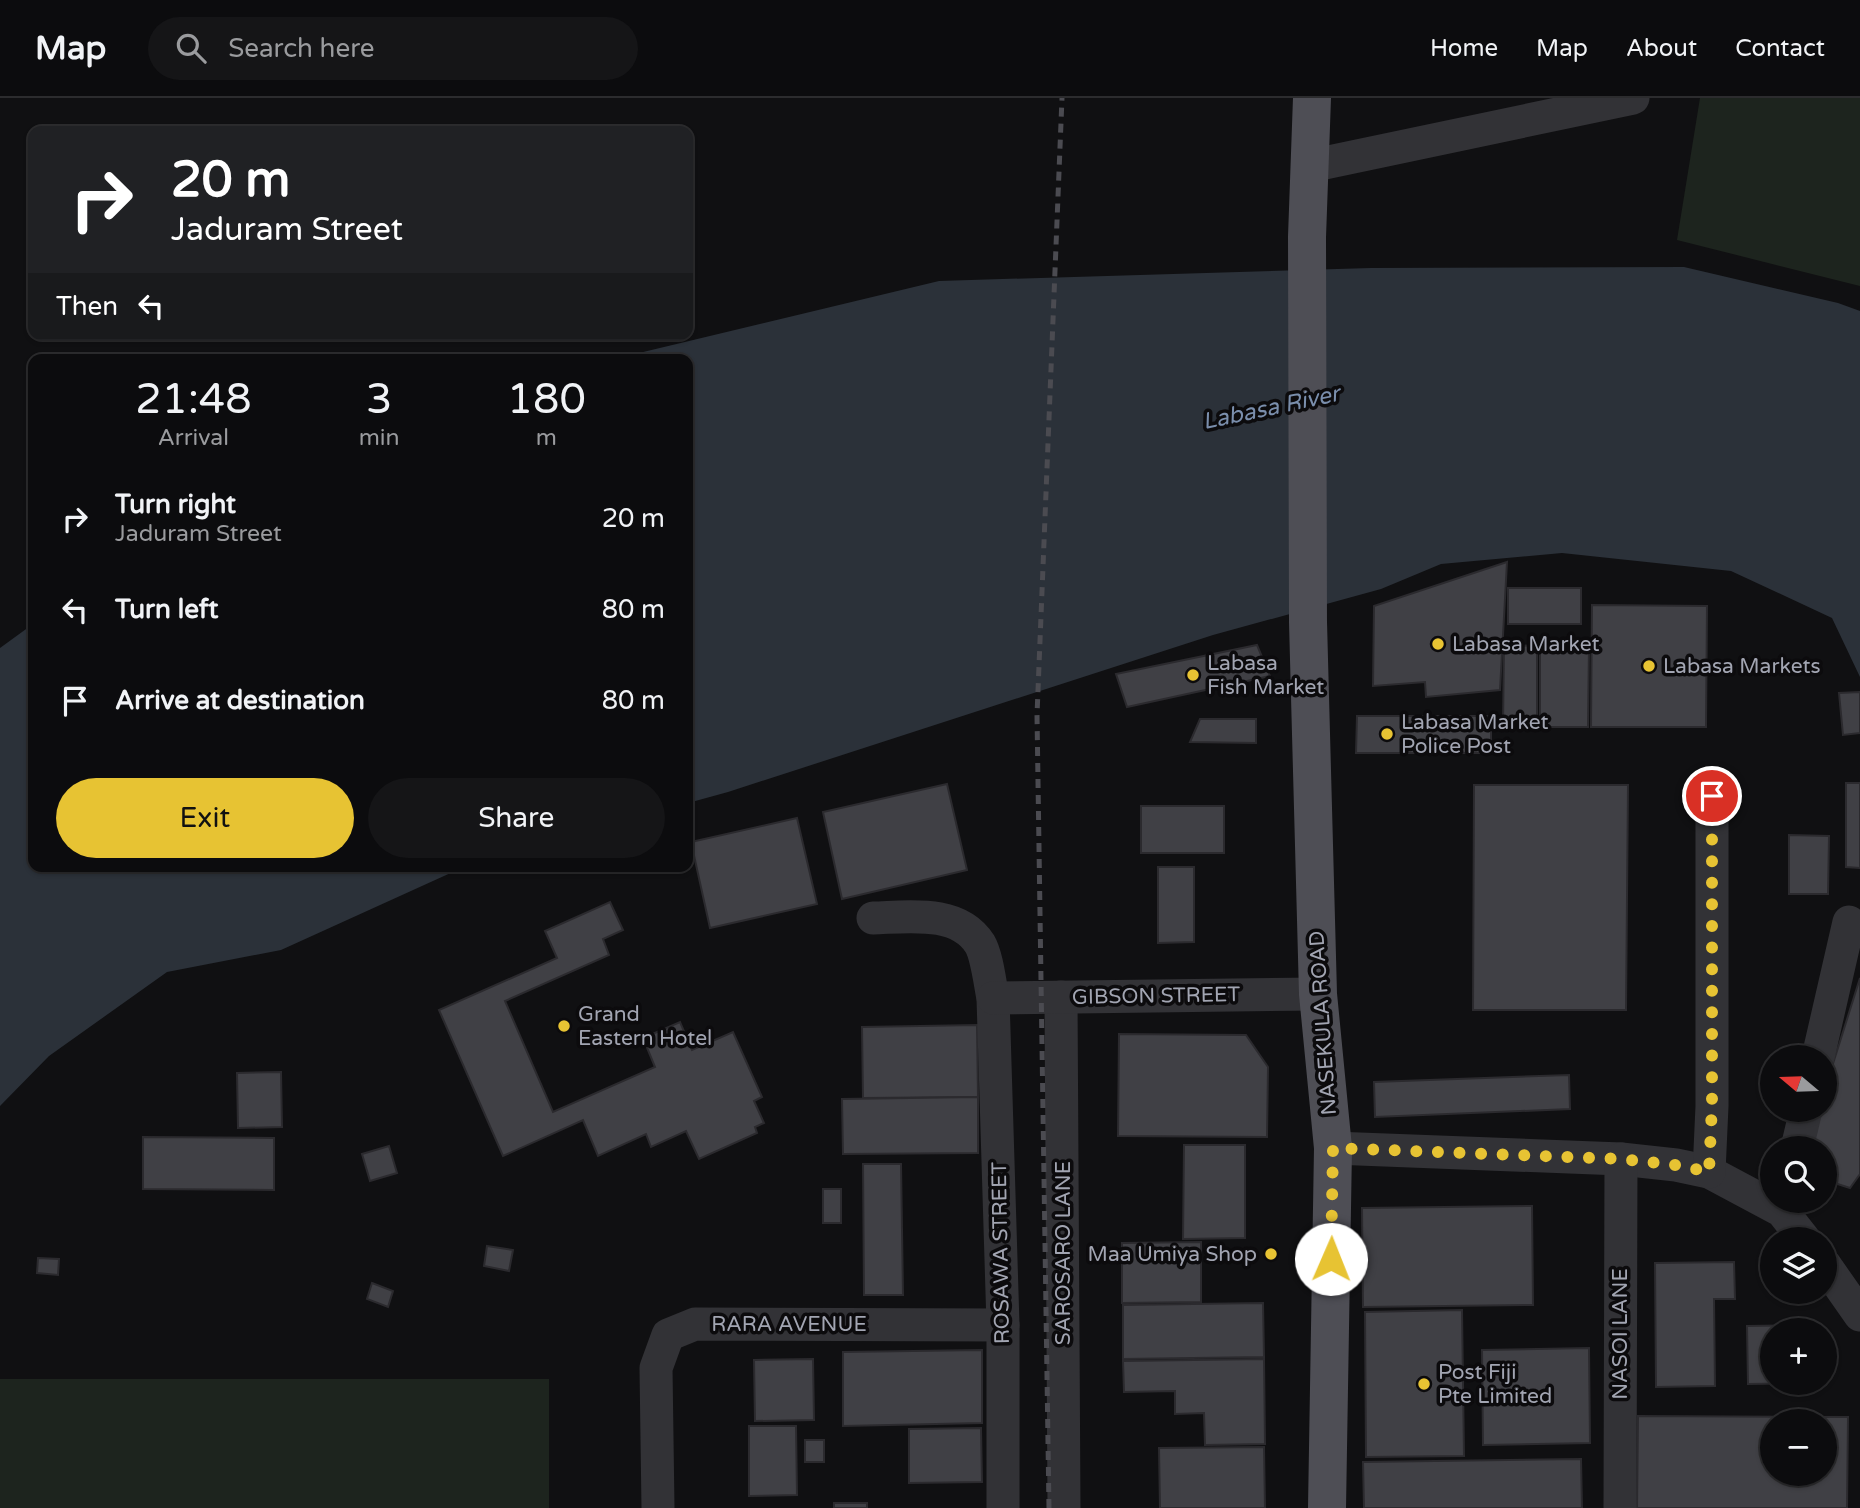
<!DOCTYPE html>
<meta charset="utf-8">
<style>
:root{--surface:#0c0c0e;--page:#151517;--text:#f1f3f6;--muted:#9a9b9e;--line:#2c2c2e;--accent:#e7c333}
body{margin:0;font-family:"Varela Round",sans-serif;background:var(--page);color:var(--text);height:100vh;display:flex;flex-direction:column;font-size:26px;white-space:nowrap}
*{box-sizing:border-box;margin:0}
p{font-size:23px;color:var(--muted)}
.icon{flex:none;width:38px;height:38px;fill:none;stroke:currentColor;stroke-width:2;stroke-linecap:round;stroke-linejoin:round}
.map{position:relative;flex:1;overflow:hidden}
.side{position:absolute;left:28px;top:256px;width:665px;height:518px;display:flex;flex-direction:column;background:var(--surface);border-radius:14px;box-shadow:0 2px 5px #0004,0 0 0 2px var(--line)}
.side>*{flex:none}
.banner{position:absolute;left:28px;top:28px;width:665px;height:214px;border-radius:14px;box-shadow:0 2px 5px #0004,0 0 0 2px var(--line);background:#202124;color:#fff;overflow:hidden}
.needle{width:46px;rotate:289deg}
.tools{position:absolute;left:1760px;top:947px;display:grid;gap:14px}
.tools a{display:grid;place-items:center;width:77px;height:77px;border-radius:50%;background:var(--surface);box-shadow:0 2px 5px #0004,0 0 0 2px var(--line);font-size:35px}
.pin{position:absolute;display:grid;place-items:center;width:60px;height:60px;color:#fff;margin:-30px;border:4px solid #fff;border-radius:50%;box-shadow:0 2px 7px #0007}
.me{position:absolute;width:77px;margin:-38px;rotate:1deg;stroke-linejoin:round;filter:drop-shadow(0 0 5px #0008)}
.turn{display:flex;align-items:center;gap:24px;height:147px;padding:0 28px;font-size:32px}
.turn .icon{width:91px;height:91px;stroke-width:2.5}
.turn b{display:block;font-size:49px;line-height:60px}
.then{display:flex;align-items:center;height:66px;padding:0 28px;background:#0003;gap:14px;font-size:26px}
.eta{display:flex;justify-content:space-evenly;align-items:center;height:119px;text-align:center}
.eta b{font-size:42px;font-weight:600;line-height:49px}
.button{display:flex;gap:14px;margin-top:auto;padding:14px 28px}
.button a{flex:1;height:80px;border-radius:42px;background:var(--accent);color:#111;font-size:28px;font-weight:600;line-height:80px;text-align:center}
.button a+a{background:var(--page);color:var(--text)}
ul{padding:0;list-style:none}
li{display:flex;align-items:center;gap:21px;height:91px;padding:0 28px}
li div{flex:1}
li b{display:block;font-size:26px}
li em{font-style:normal}
header{display:flex;align-items:center;gap:42px;box-sizing:border-box;height:98px;padding:0 35px;background:var(--surface);border-bottom:2px solid var(--line)}
header strong{font-size:33px}
nav{display:flex;gap:38px;margin-inline-start:auto;font-size:24px}
.search{width:490px;height:63px;background:var(--page);display:flex;align-items:center;gap:18px;box-sizing:border-box;padding:0 24px;border-radius:38px;color:var(--muted);font-size:26px}
.map>svg:first-child{display:block}
.green{fill:#1d241e}
.water{fill:#2b3139}
.building{fill:#404045;stroke:#2b2a2e;stroke-width:2;fill-rule:evenodd}
.lines{fill:none;stroke-linecap:round;stroke-linejoin:round}
.minor{stroke:#323236;stroke-width:33}
.major{stroke:#4e4e55;stroke-width:38}
.rail{stroke:#4b4b51;stroke-width:5;stroke-dasharray:9 7;stroke-linecap:butt}
.route{stroke:#e7c333;stroke-width:12;stroke-dasharray:0 21.6}
.poi-dot{fill:#e7c333;stroke:#0c0b0d;stroke-width:2.5}
.labels{text-anchor:middle;dominant-baseline:central;stroke-width:7;stroke-linejoin:round;paint-order:stroke}
.poi-label{font-size:21px;fill:#a2a5b2;stroke:#0c0b0d;text-anchor:start}
.street-label{font-size:21px;fill:#a2a5b2;stroke:#0c0b0d}
.water-label{font-size:23px;font-style:italic;fill:#7a8eac;stroke:#0c0b0d}
</style>
<header>
<strong>Map</strong>
<div class="search"><svg class="icon" aria-label="search" viewBox="0 0 24 24"><circle cx="10" cy="10" r="6"/><path d="M15 15l6 6"/></svg>Search here</div>
<nav><a>Home</a><a>Map</a><a>About</a><a>Contact</a></nav>
</header>
<div class="map">
<svg width="1860" height="1410" viewBox="0 0 1860 1410">
<rect width="100%" height="100%" fill="#101012"/>
<g class="green">
<path d="M1700 0H1860V188L1677 142Z"/>
<rect x="0" y="1281" width="549" height="129"/>
</g>
<g class="water">
<path d="M1684 169 1838 205 1860 213V579L1832 520 1731 473 1562 455 1441 466 1381 491 1213 537 728 694 688 705V261H614L939 183 1371 170Z"/>
<path d="M33 526V768H466L281 852 167 874 49 958 0 1008V550Z"/>
</g>
<g class="building">
<path d="M1507 464 1500 592 1426 599 1425 584 1373 588 1374 508Z"/>
<rect x="1508" y="490" width="73" height="36"/>
<path d="M1592 507 1707 508 1706 629H1591Z"/>
<path d="M1257 547 1270 578 1127 609 1116 576Z"/>
<path d="M1504 547 1537 548V630L1503 629Z"/>
<path d="M1540 547H1589L1588 629H1540Z"/>
<path d="M1860 594V635L1843 637 1839 595Z"/>
<path d="M1357 618H1491V655H1356Z"/>
<path d="M1200 621H1256V645L1190 644Z"/>
<path d="M1846 685H1860V770L1846 769Z"/>
<path d="M947 686 967 772 842 801 823 714Z"/>
<path d="M1474 687H1628L1626 912H1473Z"/>
<rect x="1141" y="708" width="83" height="47"/>
<path d="M797 720 817 806 710 830 691 744Z"/>
<path d="M1789 737 1829 738 1828 796H1789Z"/>
<path d="M1158 769H1194V844L1158 845Z"/>
<path d="M610 804 623 832 603 841 609 857 505 903 553 1014 655 969 643 940 680 924 692 952 733 934 762 999 754 1003 764 1025 755 1029 757 1035 699 1061 686 1033 651 1049 646 1036 598 1058 583 1022 503 1058 439 912 557 860 545 833Z"/>
<path d="M1860 880V1076L1850 1090 1825 1082V1050H1807L1819 1012H1825V991Z"/>
<path d="M977 927 978 999 863 1000 862 929Z"/>
<path d="M1119 936 1246 937 1268 969 1267 1039 1118 1038Z"/>
<path d="M281 974 282 1029 238 1030 237 975Z"/>
<path d="M1569 977 1570 1011 1375 1019 1374 984Z"/>
<path d="M978 999V1055L843 1056 842 1001Z"/>
<path d="M143 1039 274 1040V1092L143 1091Z"/>
<path d="M1184 1047H1245V1140L1183 1141Z"/>
<path d="M389 1048 397 1075 370 1083 362 1056Z"/>
<path d="M863 1066H901L903 1197H864Z"/>
<rect x="823" y="1091" width="18" height="34"/>
<path d="M1532 1108 1533 1207 1363 1209 1362 1110Z"/>
<path d="M1201 1144V1204L1122 1205V1145Z"/>
<path d="M487 1148 513 1152 509 1173 484 1168Z"/>
<path d="M38 1160 59 1161 58 1177 37 1175Z"/>
<path d="M1734 1164 1735 1201H1714L1715 1288 1656 1289 1655 1165Z"/>
<path d="M372 1185 393 1193 388 1209 367 1201Z"/>
<path d="M1263 1205 1264 1259 1123 1261V1207Z"/>
<path d="M1462 1212 1464 1358 1366 1359 1365 1214Z"/>
<path d="M1805 1227V1232H1773V1284L1806 1285 1748 1286 1747 1228Z"/>
<path d="M1589 1250 1590 1345 1483 1347 1482 1252Z"/>
<path d="M982 1252V1325L843 1328V1254Z"/>
<path d="M813 1261 814 1322 755 1323 754 1262Z"/>
<path d="M1264 1261 1265 1346 1205 1347 1204 1315 1175 1316V1293L1124 1294 1123 1263Z"/>
<path d="M1638 1318 1848 1319 1847 1410H1637ZM1773 1323H1825V1376H1773Z"/>
<path d="M749 1328H796L797 1397 749 1398Z"/>
<path d="M981 1330 982 1384 909 1385V1331Z"/>
<rect x="805" y="1342" width="19" height="22"/>
<path d="M1264 1349 1265 1410H1160L1159 1350Z"/>
<path d="M1581 1361 1582 1410H1364L1363 1364Z"/>
<rect x="834" y="1405" width="33" height="5"/>
</g>
<g class="lines">
<g class="minor">
<path d="M1310 68 1633 0"/>
<path d="M873 820C908 819 958 811 980 846 987 858 990 886 993 900L1003 1227V1410"/>
<path d="M1061 899 1064 1410"/>
<path d="M993 900 1318 896"/>
<path d="M1818 959 1849 824"/>
<path d="M1333 1050 1621 1061 1676 1067 1709 1074 1782 1113 1804 1141"/>
<path d="M1797 1050 1806 1012"/>
<path d="M1709 1074 1712 1008V698"/>
<path d="M1825 1167 1860 1217"/>
<path d="M658 1410 656 1270 668 1237 695 1226 1003 1227"/>
<path d="M1620 1410 1621 1061"/>
</g>
<path class="major" d="M1312 0 1307 139 1308 524 1318 896 1333 1050 1327 1410"/>
<path class="rail" d="M1049 1410 1037 617 1062 0"/>
</g>
<g class="lines">
<path class="route" d="M1331 1161 1333 1050 1621 1061 1676 1067 1709 1074 1712 1007V698"/>
</g>
<g class="poi-dot">
<circle cx="1438" cy="546" r="7"/>
<circle cx="1649" cy="568" r="7"/>
<circle cx="1193" cy="577" r="7"/>
<circle cx="1387" cy="636" r="7"/>
<circle cx="564" cy="928" r="7"/>
<circle cx="1271" cy="1156" r="7"/>
<circle cx="1424" cy="1286" r="7"/>
</g>
<g class="labels">
<g class="poi-label">
<text x="1452" y="546">Labasa Market</text>
<text x="1207" y="565">Labasa<tspan x="1207" dy="24">Fish Market</tspan></text>
<text x="1663" y="568">Labasa Markets</text>
<text x="1401" y="624">Labasa Market<tspan x="1401" dy="24">Police Post</tspan></text>
<text x="578" y="916">Grand<tspan x="578" dy="24">Eastern Hotel</tspan></text>
<text x="1257" y="1156" text-anchor="end">Maa Umiya Shop</text>
<text x="1438" y="1274">Post Fiji<tspan x="1438" dy="24">Pte Limited</tspan></text>
</g>
<g class="street-label">
<text transform="translate(1156 898) rotate(-1)">GIBSON STREET</text>
<text transform="translate(1323 925) rotate(-94)">NASEKULA ROAD</text>
<text transform="translate(1001 1155) rotate(-91)">ROSAWA STREET</text>
<text transform="translate(1063 1155) rotate(-90)">SAROSARO LANE</text>
<text x="789" y="1226">RARA AVENUE</text>
<text transform="translate(1620 1236) rotate(-90)">NASOI LANE</text>
</g>
<g class="water-label">
<text transform="translate(1271 310) rotate(-12)">Labasa River</text>
</g>
</g>
</svg>
<div class="tools">
<a><svg class="needle" viewBox="-14 -14 28 28"><path d="M0-13l5 13h-10z" fill="#e53935"/><path d="M0 13l5-13h-10z" fill="#9a9b9e"/></svg></a>
<a><svg class="icon" aria-label="search" viewBox="0 0 24 24"><circle cx="10" cy="10" r="6"/><path d="M15 15l6 6"/></svg></a>
<a><svg class="icon" aria-label="layers" viewBox="0 0 24 24"><path d="M12 4l9 5-9 5-9-5zM3 14l9 5 9-5"/></svg></a>
<a>+</a>
<a>−</a>
</div>
<div class="pin" style="left:1712px;top:698px;background:#d93025"><svg class="icon" aria-label="arrive" viewBox="0 0 24 24"><path d="M6 21V4h12l-3 4 3 4H6"/></svg></div>
<svg class="me" style="left:1331px;top:1161px" viewBox="-20 -20 40 40"><circle r="19" fill="#fff"/><path d="M0-13L10 11 0 6-10 11z" fill="#e7c333"/></svg>
<div class="banner">
<div class="turn"><svg class="icon" aria-label="right" viewBox="0 0 24 24"><path d="M7 20v-9h11M14 6l5 5-5 5"/></svg><div><b>20 m</b>Jaduram Street</div></div>
<div class="then">Then<svg class="icon" aria-label="left" viewBox="0 0 24 24"><path d="M17 20v-9H6M10 6l-5 5 5 5"/></svg></div>
</div>
<section class="side">
<div class="eta">
<div><b>21:48</b><p>Arrival</p></div>
<div><b>3</b><p>min</p></div>
<div><b>180</b><p>m</p></div>
</div>
<ul>
<li><svg class="icon" aria-label="right" viewBox="0 0 24 24"><path d="M7 20v-9h11M14 6l5 5-5 5"/></svg><div><b>Turn right</b><p>Jaduram Street</p></div><em>20 m</em></li>
<li><svg class="icon" aria-label="left" viewBox="0 0 24 24"><path d="M17 20v-9H6M10 6l-5 5 5 5"/></svg><div><b>Turn left</b></div><em>80 m</em></li>
<li><svg class="icon" aria-label="arrive" viewBox="0 0 24 24"><path d="M6 21V4h12l-3 4 3 4H6"/></svg><div><b>Arrive at destination</b></div><em>80 m</em></li>
</ul>
<div class="button"><a>Exit</a><a>Share</a></div>
</section>
</div>
